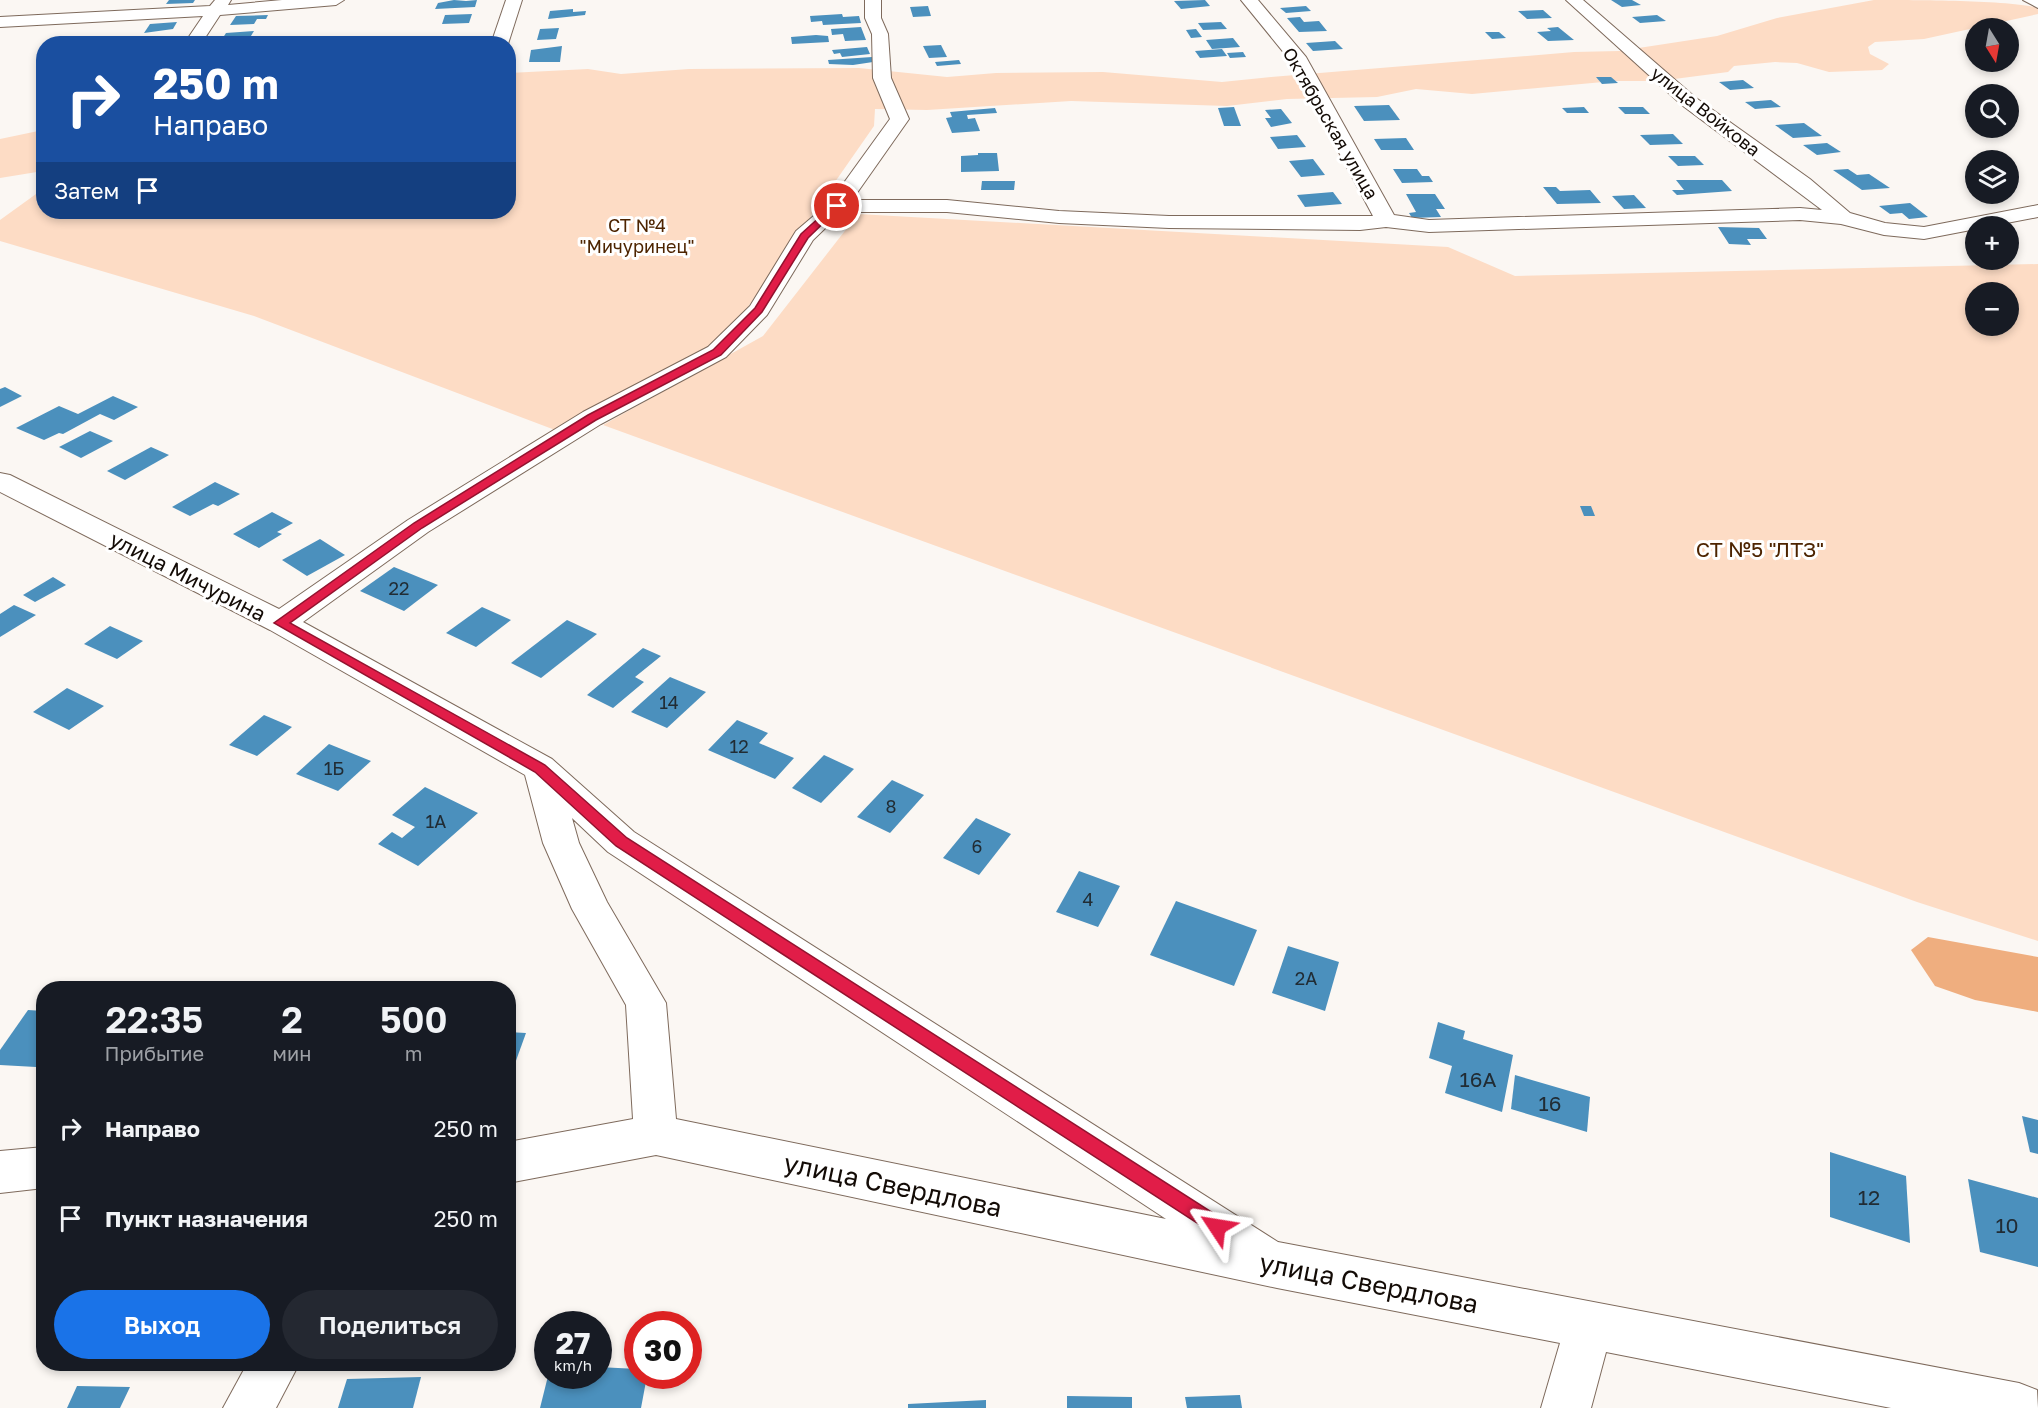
<!DOCTYPE html>
<html lang="ru">
<meta charset="utf-8">
<style>
:root{--surface:#171b24;--page:#242831;--text:#f1f3f6;--muted:#9ea1a6;--accent:#1a73e8}
body{margin:0;font-family:"Golos Text",sans-serif;background:var(--page);color:var(--text);height:100vh;display:flex;flex-direction:column;font-size:22px;white-space:nowrap}
*{box-sizing:border-box;margin:0}
p{font-size:20px;color:var(--muted)}
.icon{flex:none;width:33px;height:33px;fill:none;stroke:currentColor;stroke-width:2;stroke-linecap:round;stroke-linejoin:round}
.map{position:relative;flex:1;overflow:hidden}
.details{position:absolute;left:36px;top:981px;width:480px;height:390px;display:flex;flex-direction:column;background:var(--surface);border-radius:24px;box-shadow:0 3px 9px #0003}
.details>*{flex:none}
.hud{position:absolute;left:36px;top:36px;width:480px;height:183px;border-radius:24px;box-shadow:0 3px 9px #0003;background:#1a4fa0;color:#fff;overflow:hidden}
.needle{width:39px;rotate:169deg}
.controls{position:absolute;left:1965px;top:18px;display:grid;gap:12px}
.controls a{display:grid;place-items:center;width:54px;height:54px;border-radius:50%;background:var(--surface);box-shadow:0 3px 9px #0003;font-size:30px}
.speed{position:absolute;left:534px;top:1311px;display:flex;gap:12px;font-size:30px;font-weight:700;text-align:center}
.speed>*{display:grid;place-content:center;width:78px;height:78px;border-radius:50%;background:var(--surface);box-shadow:0 3px 9px #0003;line-height:1}
.speed small{font-size:15px;font-weight:400}
.speed .limit{border:9px solid #d22;background:#fff;color:#111}
.pin{position:absolute;display:grid;place-items:center;width:51px;height:51px;color:#fff;margin:-26px;border:3px solid #fff;border-radius:50%;box-shadow:0 2px 6px #0007}
.me{position:absolute;width:66px;margin:-33px;rotate:303deg;stroke-linejoin:round;filter:drop-shadow(0 0 4px #0008)}
.turn{display:flex;align-items:center;gap:21px;height:126px;padding:0 18px;font-size:27px}
.turn .icon{width:78px;height:78px;stroke-width:2.5}
.turn b{display:block;font-size:42px;line-height:51px}
.then{display:flex;align-items:center;height:57px;padding:0 18px;background:#0003;gap:12px;font-size:22px}
.eta{display:flex;justify-content:space-evenly;align-items:center;height:102px;text-align:center}
.eta b{font-size:36px;font-weight:600;line-height:42px}
.primary-button{display:flex;gap:12px;margin-top:auto;padding:12px 18px}
.primary-button a{flex:1;height:69px;border-radius:36px;background:var(--accent);color:#fff;font-size:24px;font-weight:600;line-height:69px;text-align:center}
.primary-button a+a{background:var(--page);color:var(--text)}
ul{padding:0;list-style:none}
li{display:flex;align-items:center;gap:18px;height:90px;padding:0 18px}
li div{flex:1}
li b{display:block;font-size:22px}
li em{font-style:normal}
.map>svg:first-child{display:block}
.green{fill:#fddcc5;fill-rule:evenodd}
.water{fill:#efae7f}
.building{fill:#4b90bd}
.lines{fill:none;stroke-linecap:round;stroke-linejoin:round}
.minor-casing{stroke:#7e6a5c;stroke-width:2}
.minor{fill:#fff;fill-rule:evenodd}
.route{fill:#e11d48;stroke:#92132f;stroke-width:1.5}
.labels{text-anchor:middle;dominant-baseline:central;stroke-width:6;stroke-linejoin:round;paint-order:stroke}
.far-street-label{font-size:18px;fill:#130b06;stroke:#fff}
.far-park-label{font-size:18px;fill:#4d2400;stroke:#fff}
.number-label{font-size:18px;fill:#212c34}
.park-label{font-size:21px;fill:#4d2400;stroke:#fff}
.street-label{font-size:21px;fill:#130b06;stroke:#fff}
.near-number-label{font-size:21px;fill:#212c34}
.near-street-label{font-size:26px;fill:#130b06;stroke:#fff}
</style>
<div class="map">
<svg width="2038" height="1408" viewBox="0 0 2038 1408">
<rect width="100%" height="100%" fill="#fbf7f3"/>
<g class="green">
<path d="M1874 0C1908 0 2012 0 2038 8V14L1924 39 1875 42 1868 47 1870 54 1889 64 1882 70 1829 72 1797 63 1775 62 1734 66 1728 72 1659 81H1614L1472 94 1416 89 1377 97 1287 99 1227 106 1071 101 927 110 875 109 874 126 722 344 563 433 254 316 0 241V220L43 189 44 212H508L509 73 588 69 621 74 689 69 859 68 947 77 996 73 1103 72 1222 82 1271 77 1574 52 1619 51 1717 36 1777 18Z"/>
<path d="M43 130V171L0 178V139Z"/>
<path d="M858 214 1448 247 1515 276 2038 264V941L1917 902 603 425 763 336ZM1976 292H2008V326H1976Z"/>
</g>
<path class="water" d="M1928 937 2038 957V1012L1975 1000 1935 986 1911 950Z"/>
<g class="building">
<path d="M169 0H195L193 3 166 4Z"/>
<path d="M454 0 466 1 477 0 475 7 435 9 438 3Z"/>
<path d="M1205 0 1210 6 1181 9 1174 1Z"/>
<path d="M1611 0H1632L1641 5 1622 7Z"/>
<path d="M928 6 931 16 913 17 910 7Z"/>
<path d="M1306 6 1311 11 1286 13 1280 8Z"/>
<path d="M573 9V12L586 11 585 15 548 19 550 11Z"/>
<path d="M1543 10 1552 18 1527 19 1518 11Z"/>
<path d="M472 14 469 23 442 24 445 15Z"/>
<path d="M842 14 843 17 859 16 861 23 823 25 822 21 811 22 810 16Z"/>
<path d="M268 15 266 19H257L254 24 230 25 236 16Z"/>
<path d="M1657 15 1666 21 1640 23 1632 17Z"/>
<path d="M1300 17 1304 22 1319 21 1327 31 1299 32 1287 18Z"/>
<path d="M177 22 173 29 144 33 150 24Z"/>
<path d="M1221 22 1227 29 1203 30 1198 23Z"/>
<path d="M861 27 866 40 845 41 843 34 832 35 831 29Z"/>
<path d="M1558 27 1574 40 1548 41 1537 32 1551 31 1547 28Z"/>
<path d="M559 28 556 39 537 40 540 29Z"/>
<path d="M1196 29 1202 37 1191 38 1186 30Z"/>
<path d="M254 31 246 44H219L226 33Z"/>
<path d="M1485 32H1499L1506 38 1492 39Z"/>
<path d="M816 35 828 36 829 42 792 44 791 37Z"/>
<path d="M464 36 463 42 438 44 440 38Z"/>
<path d="M1233 38 1240 47 1212 49 1206 40Z"/>
<path d="M166 40 164 44H134V42Z"/>
<path d="M1335 41 1343 49 1313 51 1306 43Z"/>
<path d="M941 45 947 57 929 58 923 46Z"/>
<path d="M562 46 560 62H529L531 50Z"/>
<path d="M867 47 870 54 842 57 840 53 834 54 832 50Z"/>
<path d="M1222 49 1227 56 1200 58 1195 51Z"/>
<path d="M1243 52 1246 57 1230 58 1227 53Z"/>
<path d="M872 57 873 62 853 65 829 64 828 60Z"/>
<path d="M959 60 961 64 937 66 935 62Z"/>
<path d="M1596 77H1611L1618 83 1602 84Z"/>
<path d="M1743 80 1754 88 1730 90 1719 82Z"/>
<path d="M1771 100 1781 107 1755 109 1745 102Z"/>
<path d="M1389 105 1400 120 1364 121 1354 106Z"/>
<path d="M1234 107 1241 126H1224L1218 108Z"/>
<path d="M1584 107 1589 113H1567L1562 108Z"/>
<path d="M1618 107H1643L1650 114H1625Z"/>
<path d="M995 108 997 113 967 115 968 119 975 118 980 131 952 133 946 118 952 117 950 112Z"/>
<path d="M1281 109 1292 123 1271 127 1265 118H1271L1265 110Z"/>
<path d="M1804 123 1822 136 1793 138 1775 125Z"/>
<path d="M1673 134 1683 144 1650 145 1640 135Z"/>
<path d="M1297 135 1306 147 1278 149 1270 137Z"/>
<path d="M1406 138 1414 150H1381L1374 139Z"/>
<path d="M1827 143 1841 152 1817 155 1803 145Z"/>
<path d="M978 153H997L999 171 961 172V156L978 155Z"/>
<path d="M1668 156H1695L1704 165 1678 166Z"/>
<path d="M1313 159 1325 175 1301 177 1289 161Z"/>
<path d="M1393 169H1417L1422 176H1429L1433 182 1402 183Z"/>
<path d="M1848 169 1857 175 1869 174 1890 188 1862 190 1833 170Z"/>
<path d="M1676 180H1722L1732 191 1677 195 1672 190H1684Z"/>
<path d="M982 181H1015L1014 190H981Z"/>
<path d="M1543 187H1556L1560 191 1590 190 1601 203 1557 204Z"/>
<path d="M1333 192 1342 204 1305 207 1297 195Z"/>
<path d="M1406 194H1435L1445 209H1436L1441 217 1412 218 1409 213 1416 212Z"/>
<path d="M1979 194H1998L2006 197 1993 200Z"/>
<path d="M1634 195 1646 208 1624 209 1612 196Z"/>
<path d="M1910 203 1928 217 1909 219 1902 213 1890 214 1879 206Z"/>
<path d="M1718 227 1759 228 1767 239H1747L1751 245 1729 244Z"/>
<path d="M5 387 22 396 0 407V389Z"/>
<path d="M113 396 138 407 114 420 100 414 63 434 59 433 44 440 16 428 59 406 78 414Z"/>
<path d="M90 431 113 441 81 458 59 447Z"/>
<path d="M151 447 169 455 125 480 107 471Z"/>
<path d="M215 482 240 494 218 506 213 504 190 516 172 507Z"/>
<path d="M1580 506H1591L1595 516H1584Z"/>
<path d="M272 512 293 523 277 532 282 534 259 548 233 534Z"/>
<path d="M320 539 345 555 307 576 282 560Z"/>
<path d="M394 567 438 585 404 611 360 591Z"/>
<path d="M53 577 66 585 35 602 23 595Z"/>
<path d="M14 605 36 615 0 637V614Z"/>
<path d="M482 607 511 620 476 647 446 633Z"/>
<path d="M567 620 597 634 541 678 511 663Z"/>
<path d="M110 626 143 641 117 659 84 644Z"/>
<path d="M643 648 661 656 635 677 644 682 613 708 587 695Z"/>
<path d="M670 677 706 692 667 728 631 712Z"/>
<path d="M67 688 104 706 69 730 33 712Z"/>
<path d="M264 715 292 727 257 756 229 745Z"/>
<path d="M737 720 768 733 759 743 794 758 775 779 708 750Z"/>
<path d="M329 744 371 761 338 791 296 774Z"/>
<path d="M824 755 854 769 821 803 792 788Z"/>
<path d="M892 780 924 795 890 833 857 817Z"/>
<path d="M425 787 478 813 418 866 378 844 392 832 402 838 415 827 392 815Z"/>
<path d="M976 818 1011 834 979 875 943 858Z"/>
<path d="M1079 871 1120 886 1098 927 1056 912Z"/>
<path d="M1176 901 1257 930 1234 986 1150 955Z"/>
<path d="M1288 946 1339 962 1325 1011 1272 993Z"/>
<path d="M28 1010 44 1011V1055L36 1067 0 1065V1050Z"/>
<path d="M1438 1022 1465 1031 1463 1039 1513 1055 1502 1112 1445 1093 1452 1066 1429 1058Z"/>
<path d="M508 1032 526 1033 509 1080H508Z"/>
<path d="M1515 1075 1590 1097 1587 1132 1511 1109Z"/>
<path d="M2022 1116 2038 1120V1154L2030 1152Z"/>
<path d="M1830 1152 1906 1176 1910 1243 1830 1217Z"/>
<path d="M1968 1179 2038 1198V1267L1980 1252Z"/>
<path d="M598 1367 638 1369V1376H647L641 1408H540L548 1376H598Z"/>
<path d="M421 1377 413 1408H338L347 1379Z"/>
<path d="M77 1386 130 1387 120 1408H67Z"/>
<path d="M1240 1395 1242 1408H1187L1185 1397Z"/>
<path d="M1067 1396 1132 1397V1408H1067Z"/>
<path d="M986 1400V1408H908V1404Z"/>
</g>
<g class="lines">
<defs>
<g id="minor">
<path d="M215 0H231L228 5 282 0H344L336 5 220 15 201 44H184L203 16 0 27V17L210 6Z"/>
<path d="M506 0H522L508 44H491Z"/>
<path d="M865 0H881V18L888 34 891 78 909 119 852 200H947L1059 211 1169 216H1373L1289 59 1241 0H1258L1306 57 1394 215 1429 220 1800 208 1822 210 1683 106 1566 0H1583L1696 98 1810 179 1850 213 1885 223 1924 227 2038 205V217L1991 226H1976V229L1924 239 1884 235 1841 224 1800 220 1429 232 1386 227 1360 230 1169 228 1059 223 947 212H842L813 240 767 315 726 357 601 424 428 532 303 622 552 759 634 832 1278 1242 2019 1383 2037 1390 2038 1408H1891L1606 1352 1591 1408H1541L1560 1343 1277 1288 656 1155 508 1183V1142L633 1119 626 1005 572 909 543 843 525 775 270 630 0 492V473L10 475 279 609 408 520 583 412 708 347 750 306 796 231 830 202 890 119 873 78 872 34 865 18ZM572 818 608 852 1166 1219 676 1119 666 1003 607 902 579 843Z"/>
<path d="M2023 0H2038V8Z"/>
<path d="M44 1147V1188L0 1193V1151Z"/>
<path d="M247 1364H299L276 1408H223Z"/>
</g>
</defs>
<use href="#minor" class="minor-casing"/>
<use href="#minor" class="minor"/>
</g>
<path class="route" d="M834 204 841 206 808 238 762 312 721 355 596 420 422 528 290 623 545 765 627 838 1224 1220 1227 1227 1224 1233 1217 1236 616 846 535 772 274 623 414 523 588 415 713 350 755 308 801 234Z"/>
<g class="labels">
<g class="far-street-label">
<text transform="translate(1706 111) rotate(38)">улица Войкова</text>
<text transform="translate(1331 123) rotate(60)">Октябрьская улица</text>
</g>
<g class="far-park-label">
<text x="637" y="225">СТ №4<tspan x="637" dy="21">"Мичуринец"</tspan></text>
</g>
<g class="number-label">
<text x="399" y="588">22</text>
<text x="669" y="702">14</text>
<text x="739" y="746">12</text>
<text x="334" y="768">1Б</text>
<text x="891" y="806">8</text>
<text x="436" y="821">1А</text>
<text x="977" y="846">6</text>
<text x="1088" y="899">4</text>
<text x="1306" y="978">2А</text>
</g>
<g class="park-label">
<text x="1760" y="549">СТ №5 "ЛТЗ"</text>
</g>
<g class="street-label">
<text transform="translate(188 576) rotate(27)">улица Мичурина</text>
</g>
<g class="near-number-label">
<text x="1478" y="1079">16А</text>
<text x="1550" y="1103">16</text>
<text x="1869" y="1197">12</text>
<text x="2007" y="1225">10</text>
</g>
<g class="near-street-label">
<text transform="translate(893 1185) rotate(12)">улица Свердлова</text>
<text transform="translate(1369 1283) rotate(11)">улица Свердлова</text>
</g>
</g>
</svg>
<div class="controls">
<a><svg class="needle" viewBox="-14 -14 28 28"><path d="M0-13l5 13h-10z" fill="#e53935"/><path d="M0 13l5-13h-10z" fill="#9ea1a6"/></svg></a>
<a><svg class="icon" aria-label="search" viewBox="0 0 24 24"><circle cx="10" cy="10" r="6"/><path d="M15 15l6 6"/></svg></a>
<a><svg class="icon" aria-label="layers" viewBox="0 0 24 24"><path d="M12 4l9 5-9 5-9-5zM3 14l9 5 9-5"/></svg></a>
<a>+</a>
<a>−</a>
</div>
<div class="speed"><div>27<small>km/h</small></div><div class="limit">30</div></div>
<div class="pin" style="left:837px;top:206px;background:#d93025"><svg class="icon" aria-label="arrive" viewBox="0 0 24 24"><path d="M6 21V4h12l-3 4 3 4H6"/></svg></div>
<svg class="me" style="left:1217px;top:1227px" viewBox="-20 -20 40 40"><path d="M0-17L14 15 0 8-14 15z" fill="#e11d48" stroke="#fff" stroke-width="4"/></svg>
<div class="hud">
<div class="turn"><svg class="icon" aria-label="right" viewBox="0 0 24 24"><path d="M7 20v-9h11M14 6l5 5-5 5"/></svg><div><b>250 m</b>Направо</div></div>
<div class="then">Затем<svg class="icon" aria-label="arrive" viewBox="0 0 24 24"><path d="M6 21V4h12l-3 4 3 4H6"/></svg></div>
</div>
<section class="details">
<div class="eta">
<div><b>22:35</b><p>Прибытие</p></div>
<div><b>2</b><p>мин</p></div>
<div><b>500</b><p>m</p></div>
</div>
<ul>
<li><svg class="icon" aria-label="right" viewBox="0 0 24 24"><path d="M7 20v-9h11M14 6l5 5-5 5"/></svg><div><b>Направо</b></div><em>250 m</em></li>
<li><svg class="icon" aria-label="arrive" viewBox="0 0 24 24"><path d="M6 21V4h12l-3 4 3 4H6"/></svg><div><b>Пункт назначения</b></div><em>250 m</em></li>
</ul>
<div class="primary-button"><a>Выход</a><a>Поделиться</a></div>
</section>
</div>
